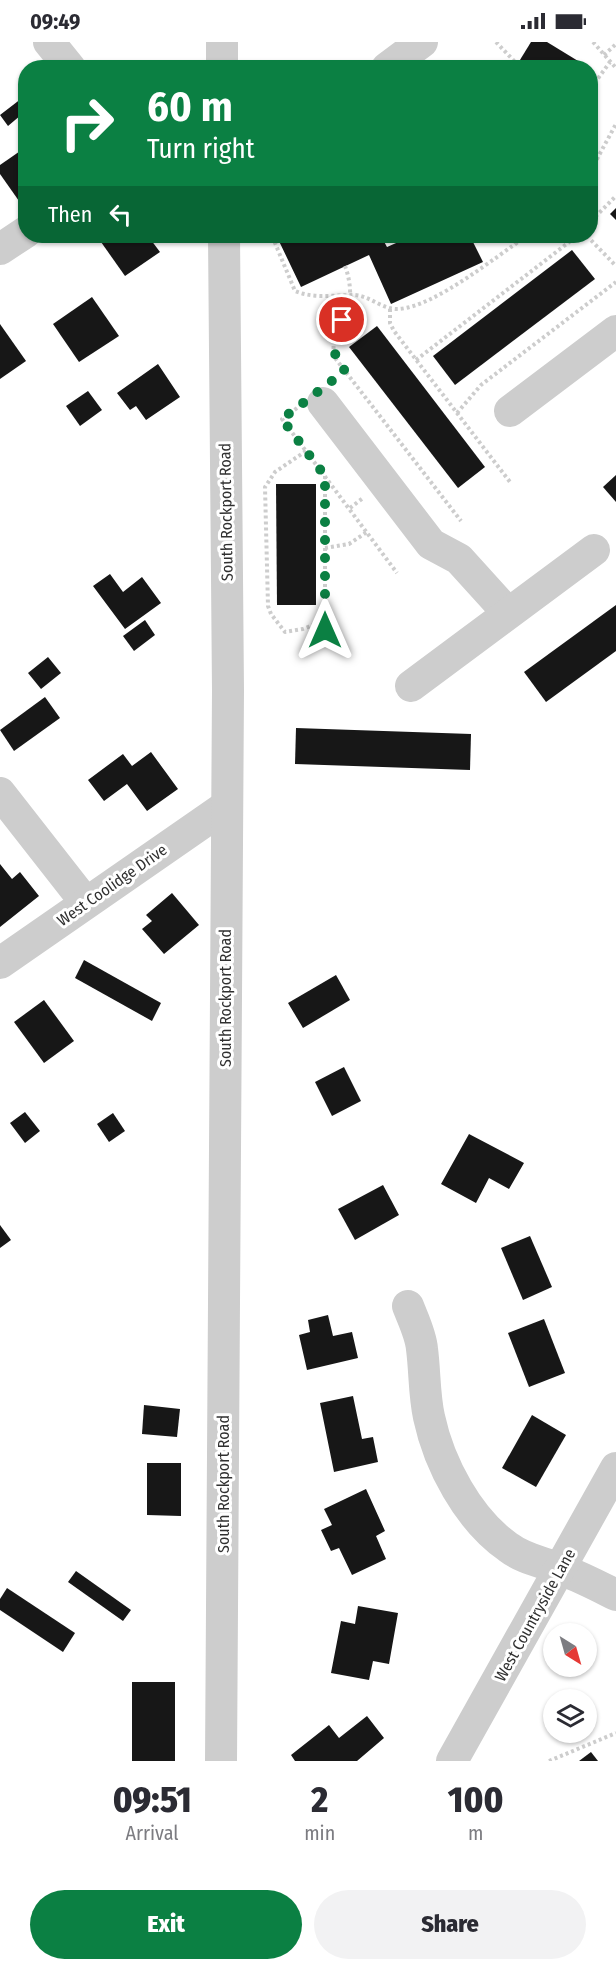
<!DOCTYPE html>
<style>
:root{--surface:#fff;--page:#f2f2f3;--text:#2b2b33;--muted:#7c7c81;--accent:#0b8043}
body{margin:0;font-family:"Fira Sans Condensed",sans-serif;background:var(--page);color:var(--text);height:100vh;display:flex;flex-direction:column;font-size:22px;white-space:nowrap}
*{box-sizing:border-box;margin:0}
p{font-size:20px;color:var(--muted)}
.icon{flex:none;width:33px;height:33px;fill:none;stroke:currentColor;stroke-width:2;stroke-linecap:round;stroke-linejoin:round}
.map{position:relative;height:1719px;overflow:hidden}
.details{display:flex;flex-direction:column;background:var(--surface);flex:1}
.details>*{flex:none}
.banner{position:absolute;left:18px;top:18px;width:580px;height:183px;border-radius:24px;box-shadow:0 2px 4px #0004;background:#0b8043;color:#fff;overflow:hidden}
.needle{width:39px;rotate:143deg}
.fabs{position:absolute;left:543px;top:1581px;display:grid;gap:12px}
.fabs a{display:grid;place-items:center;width:54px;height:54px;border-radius:50%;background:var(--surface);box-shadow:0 2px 4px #0004;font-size:30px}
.pin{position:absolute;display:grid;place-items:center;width:51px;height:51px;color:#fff;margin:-26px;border:3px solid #fff;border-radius:50%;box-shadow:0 2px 6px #0007}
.me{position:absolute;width:66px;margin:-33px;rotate:0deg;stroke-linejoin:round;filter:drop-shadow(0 0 4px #0008)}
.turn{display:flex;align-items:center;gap:21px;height:126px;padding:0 30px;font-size:27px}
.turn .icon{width:78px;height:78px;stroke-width:2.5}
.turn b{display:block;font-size:42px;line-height:51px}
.then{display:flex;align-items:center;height:57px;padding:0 30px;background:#0003;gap:12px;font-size:22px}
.eta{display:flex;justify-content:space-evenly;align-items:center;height:102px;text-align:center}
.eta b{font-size:36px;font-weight:800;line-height:42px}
.button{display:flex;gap:12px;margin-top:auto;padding:12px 30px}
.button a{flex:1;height:69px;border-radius:36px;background:var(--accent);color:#fff;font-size:24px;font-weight:800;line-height:69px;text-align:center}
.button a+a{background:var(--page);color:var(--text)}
.status{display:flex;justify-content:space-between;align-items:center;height:42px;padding:0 30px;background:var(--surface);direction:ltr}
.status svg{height:16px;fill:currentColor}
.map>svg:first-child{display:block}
.building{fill:#171717}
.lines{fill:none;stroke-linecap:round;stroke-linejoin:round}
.path{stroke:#cdcdcd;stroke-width:4;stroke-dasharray:3 3;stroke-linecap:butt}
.minor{stroke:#cdcdcd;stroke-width:32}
.route{stroke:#0b8043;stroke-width:10;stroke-dasharray:0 18}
.labels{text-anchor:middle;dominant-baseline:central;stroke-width:6;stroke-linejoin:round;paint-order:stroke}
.street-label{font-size:16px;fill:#303030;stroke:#fff}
</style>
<div class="status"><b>09:49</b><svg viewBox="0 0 49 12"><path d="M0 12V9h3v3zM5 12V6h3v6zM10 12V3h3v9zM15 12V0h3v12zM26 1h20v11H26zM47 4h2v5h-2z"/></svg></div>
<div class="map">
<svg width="616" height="1719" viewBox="0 0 616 1719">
<rect width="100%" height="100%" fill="#fff"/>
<g class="building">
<path d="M531 0H547L583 22 580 26H515Z"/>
<path d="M26 53V78L21 73 8 84 0 73Z"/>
<path d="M26 105V155L19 159 0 132V123Z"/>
<path d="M616 166V178L610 172Z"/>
<path d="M111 194H148L160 210 125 234 101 200Z"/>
<path d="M286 194H381L387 205 412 194H470L483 220 391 262 369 213 301 245 278 197Z"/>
<path d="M572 208 595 237 455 343 433 314Z"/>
<path d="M92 255 119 294 79 320 53 282Z"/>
<path d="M0 282 26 319 0 337Z"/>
<path d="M377 284 485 425 458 446 349 305Z"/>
<path d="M158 322 180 355 146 378 136 364 130 368 117 351Z"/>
<path d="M88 349 102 368 80 384 66 364Z"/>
<path d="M616 433V460L603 445Z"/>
<path d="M276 442H316V563H277Z"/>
<path d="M110 532 123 550 142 535 161 561 125 587 93 544Z"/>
<path d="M616 563V609L546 660 524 630Z"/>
<path d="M145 578 155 593 134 609 123 594Z"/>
<path d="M48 615 61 631 41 647 28 631Z"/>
<path d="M45 655 60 676 14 709 0 688Z"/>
<path d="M296 686 471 692 470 728 295 722Z"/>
<path d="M151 710 178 747 147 769 127 742 104 759 88 738 123 712 132 724Z"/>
<path d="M0 822 12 837 20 830 39 854 0 885Z"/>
<path d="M172 851 199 883 164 912 142 887 152 879 146 873Z"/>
<path d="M84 918 161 961 152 979 75 936Z"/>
<path d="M336 933 350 958 303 986 288 961Z"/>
<path d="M44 958 74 999 44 1021 14 980Z"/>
<path d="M344 1025 361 1059 332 1074 315 1040Z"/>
<path d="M25 1070 40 1089 25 1101 10 1081Z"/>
<path d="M113 1071 125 1089 109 1100 97 1082Z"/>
<path d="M469 1092 524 1121 509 1147 489 1136 476 1161 441 1142Z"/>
<path d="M383 1143 399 1173 355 1198 338 1167Z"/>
<path d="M0 1183 11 1198 0 1206Z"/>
<path d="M530 1194 552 1245 523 1258 501 1206Z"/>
<path d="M328 1273 333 1294 352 1290 358 1316 307 1328 299 1293 310 1290 308 1278Z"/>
<path d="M544 1277 565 1331 529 1345 508 1291Z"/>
<path d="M353 1354 362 1397 373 1395 378 1420 334 1430 320 1361Z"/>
<path d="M144 1363 180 1367 177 1395 142 1392Z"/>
<path d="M532 1373 566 1393 536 1445 502 1426Z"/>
<path d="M147 1421H181V1474L147 1473Z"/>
<path d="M366 1447 385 1489 376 1494 386 1517 352 1533 339 1506 331 1509 321 1488 332 1483 324 1467Z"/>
<path d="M76 1529 131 1568 123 1579 68 1540Z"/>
<path d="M7 1546 75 1591 63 1610 0 1568V1557Z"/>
<path d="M358 1564 398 1571 389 1622 373 1619 369 1638 331 1631 341 1579 355 1582Z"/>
<rect x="132" y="1640" width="43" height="79"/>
<path d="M367 1674 384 1696 357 1719H295L291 1713 329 1683 339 1696Z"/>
<path d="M591 1710 598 1719H579Z"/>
</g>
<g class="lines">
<g class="path">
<path d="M496 0 517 22"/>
<path d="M593 0 616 26"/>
<path d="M604 13 616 2"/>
<path d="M591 46 610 20"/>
<path d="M591 128 616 82"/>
<path d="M591 179 616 154"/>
<path d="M275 194V201L295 249C314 257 335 253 355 253 370 254 383 268 399 267 436 264 495 215 527 194"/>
<path d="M510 194 516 201"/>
<path d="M587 194 616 224"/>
<path d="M345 224C350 237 352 254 348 267 343 286 329 294 335 316L461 479"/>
<path d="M390 267V281L394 289 510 440"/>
<path d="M416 318 577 194"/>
<path d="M297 366 282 377 397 531"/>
<path d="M457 371 481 343 616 240"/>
<path d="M306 409 275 430 265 445 268 564 271 572 285 590 303 587 326 578"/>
<path d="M325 434V588"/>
<path d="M350 466 363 456"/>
<path d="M325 506 349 502 367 490"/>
<path d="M549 1719 616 1691"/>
</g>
<g class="minor">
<path d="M49 0 70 26"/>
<path d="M222 0V26"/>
<path d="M387 26 422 0"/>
<path d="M0 207 26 190"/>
<path d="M323 361 431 502 459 517 508 571"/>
<path d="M510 369 616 289"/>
<path d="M411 644 594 508"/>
<path d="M0 751 86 861"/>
<path d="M0 921 225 765"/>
<path d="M408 1264C413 1277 421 1293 422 1307 425 1330 424 1352 429 1375 439 1422 468 1477 508 1505 525 1518 544 1520 562 1528 581 1535 598 1544 616 1553"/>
<path d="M221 1719 228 648 224 194"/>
<path d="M452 1719 616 1426"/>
</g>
</g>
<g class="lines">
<path class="route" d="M325 588V434L282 377 345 329C331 311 330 299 342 278"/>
</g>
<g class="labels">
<g class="street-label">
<text transform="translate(226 470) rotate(-91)">South Rockport Road</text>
<text transform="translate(112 843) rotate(-35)">West Coolidge Drive</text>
<text transform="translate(225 956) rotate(-90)">South Rockport Road</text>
<text transform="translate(223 1442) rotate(-90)">South Rockport Road</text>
<text transform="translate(535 1573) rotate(-61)">West Countryside Lane</text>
</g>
</g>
</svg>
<div class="fabs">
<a><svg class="needle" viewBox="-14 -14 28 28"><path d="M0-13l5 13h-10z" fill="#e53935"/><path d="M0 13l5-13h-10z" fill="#7c7c81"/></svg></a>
<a><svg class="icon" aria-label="layers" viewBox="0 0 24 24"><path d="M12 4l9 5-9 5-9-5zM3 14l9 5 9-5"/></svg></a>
</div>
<div class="pin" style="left:342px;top:278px;background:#d93025"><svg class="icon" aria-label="arrive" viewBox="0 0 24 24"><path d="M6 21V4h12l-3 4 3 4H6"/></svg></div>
<svg class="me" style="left:325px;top:588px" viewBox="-20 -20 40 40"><path d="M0-17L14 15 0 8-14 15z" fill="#0b8043" stroke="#fff" stroke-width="4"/></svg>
<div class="banner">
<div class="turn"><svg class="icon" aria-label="right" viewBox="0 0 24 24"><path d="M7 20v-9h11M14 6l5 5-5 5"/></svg><div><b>60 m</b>Turn right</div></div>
<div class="then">Then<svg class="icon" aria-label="left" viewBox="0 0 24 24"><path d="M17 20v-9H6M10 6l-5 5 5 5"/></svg></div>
</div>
</div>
<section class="details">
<div class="eta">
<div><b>09:51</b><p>Arrival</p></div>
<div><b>2</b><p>min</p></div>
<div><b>100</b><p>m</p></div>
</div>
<div class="button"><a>Exit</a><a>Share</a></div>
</section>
